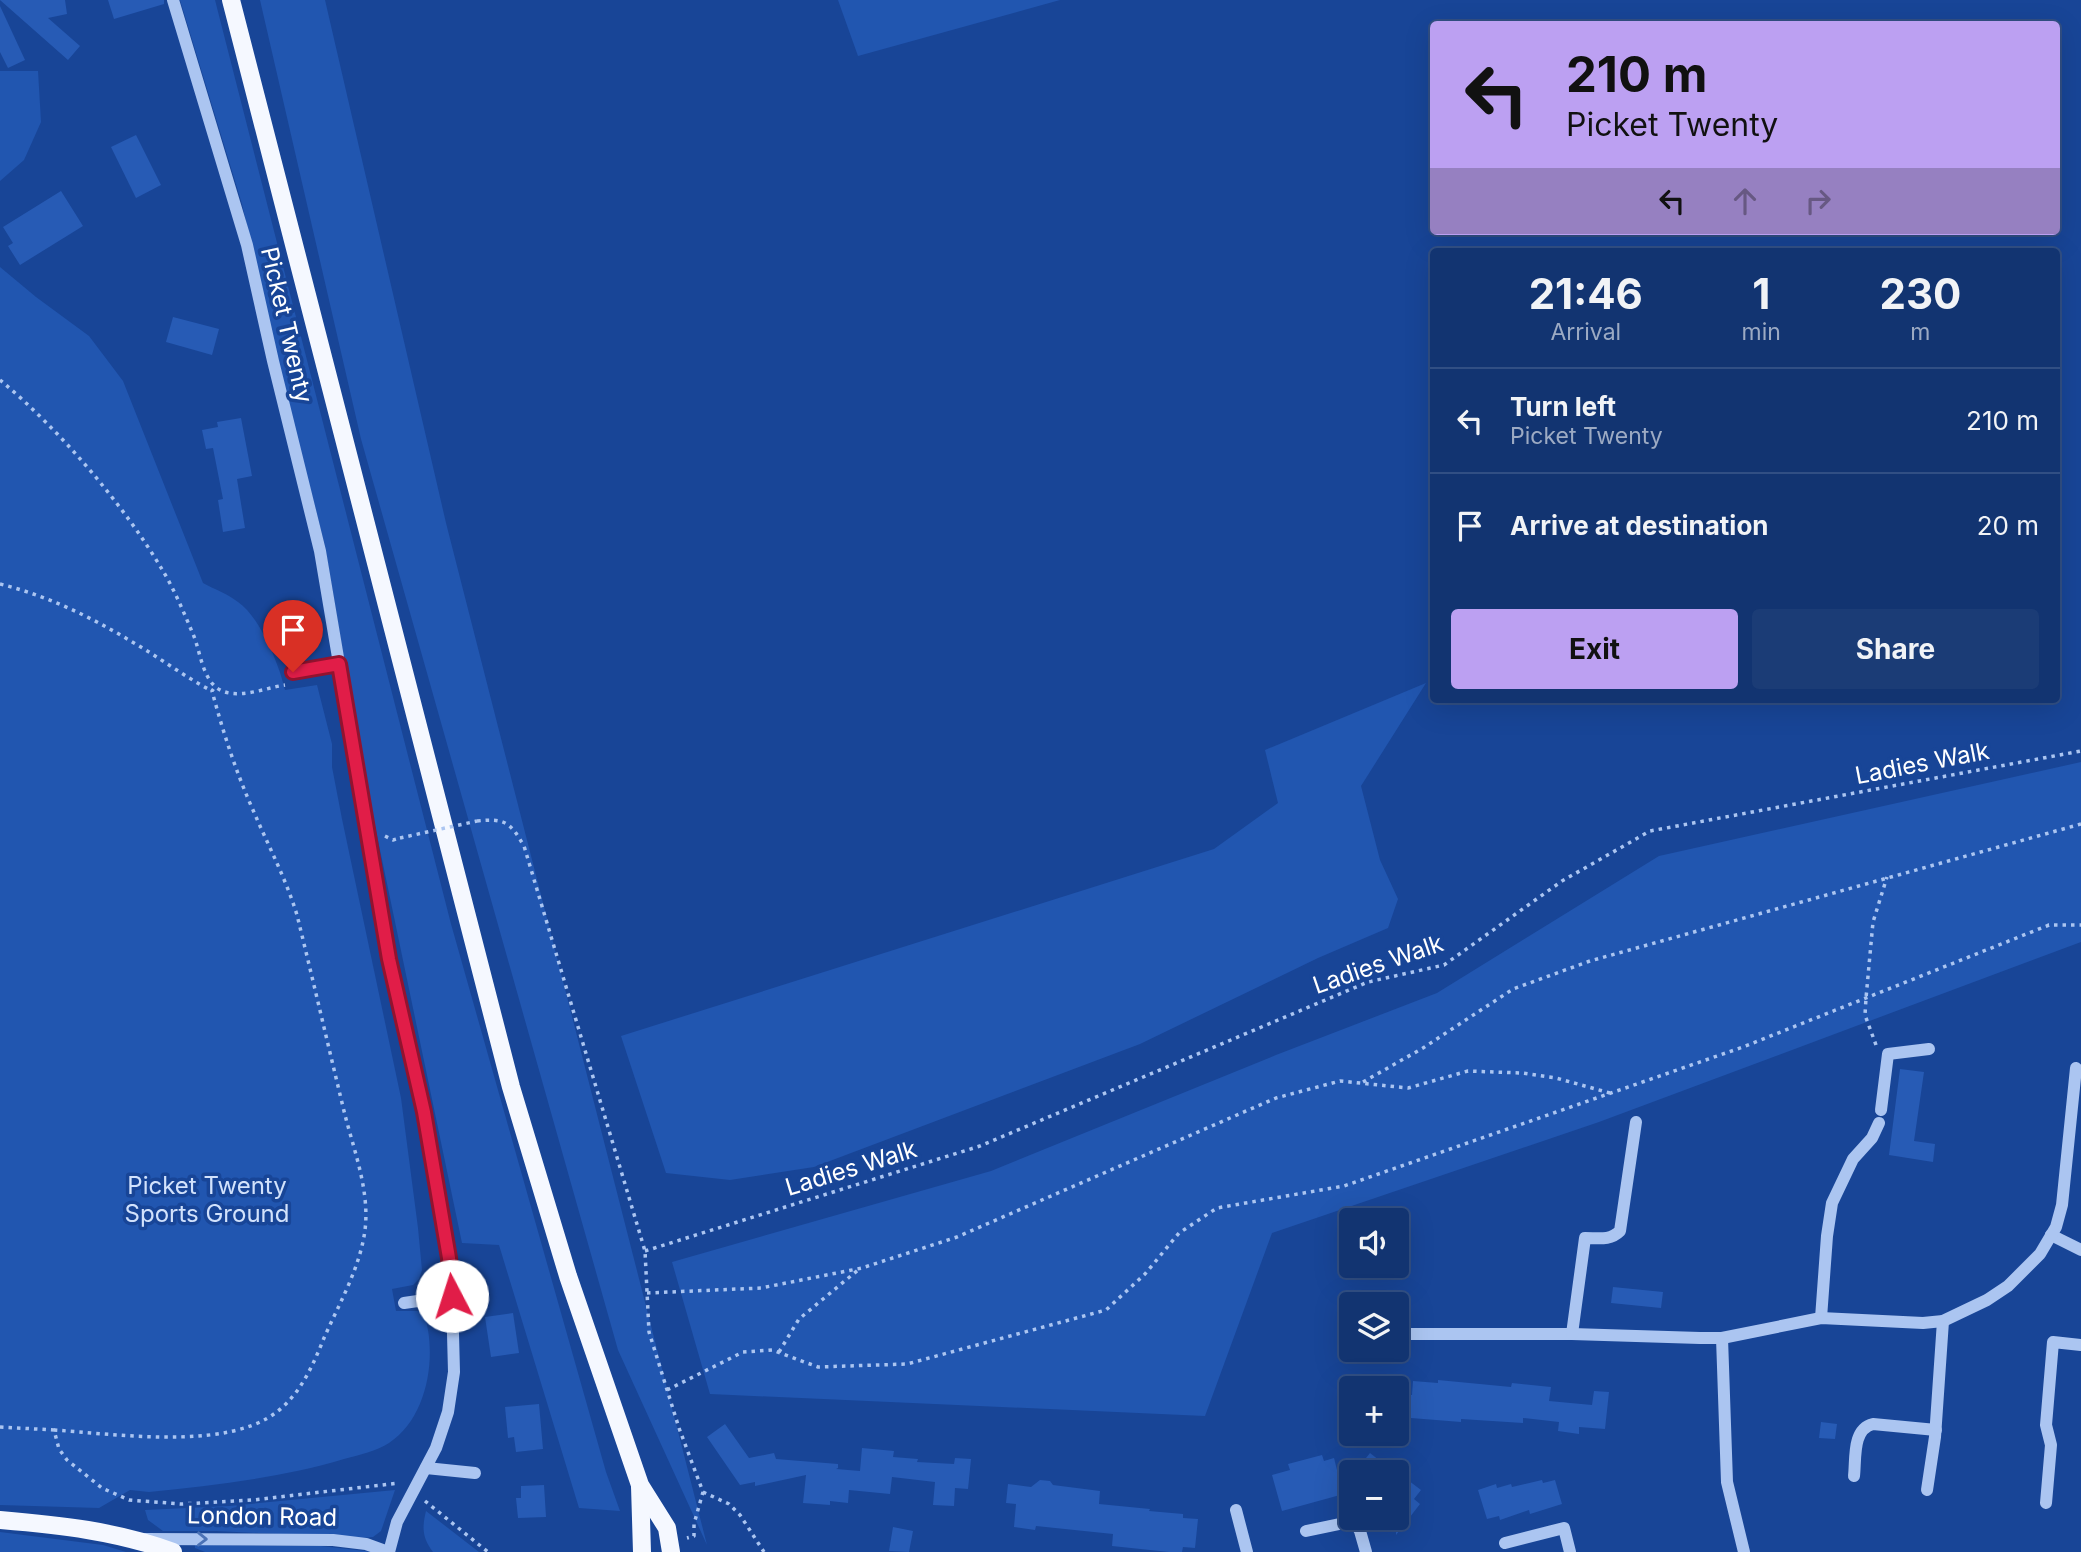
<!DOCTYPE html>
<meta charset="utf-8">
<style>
:root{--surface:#123471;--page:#1b3c76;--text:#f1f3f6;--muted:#9caac3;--line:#314f84;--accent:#bca0f2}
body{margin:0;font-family:Inter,sans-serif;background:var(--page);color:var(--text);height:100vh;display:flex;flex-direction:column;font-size:26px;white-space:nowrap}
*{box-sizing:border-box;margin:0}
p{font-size:23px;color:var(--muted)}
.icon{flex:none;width:38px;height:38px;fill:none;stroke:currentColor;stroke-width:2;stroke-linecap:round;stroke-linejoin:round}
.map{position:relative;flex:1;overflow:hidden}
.drawer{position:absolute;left:1430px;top:248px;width:630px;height:455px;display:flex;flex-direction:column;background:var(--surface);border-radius:7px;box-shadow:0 7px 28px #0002,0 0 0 2px var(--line)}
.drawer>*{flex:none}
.top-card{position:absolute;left:1430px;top:21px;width:630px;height:214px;border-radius:7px;box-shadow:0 7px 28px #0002,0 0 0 2px var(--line);background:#bca0f2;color:#111;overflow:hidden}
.tools{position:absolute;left:1339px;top:1208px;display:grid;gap:14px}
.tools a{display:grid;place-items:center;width:70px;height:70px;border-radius:7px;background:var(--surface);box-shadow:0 7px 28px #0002,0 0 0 2px var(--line);font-size:35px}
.pin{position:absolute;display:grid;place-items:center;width:60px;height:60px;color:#fff;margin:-72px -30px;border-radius:50% 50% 50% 0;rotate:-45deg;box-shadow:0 0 7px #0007}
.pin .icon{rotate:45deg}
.me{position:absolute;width:77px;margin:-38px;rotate:355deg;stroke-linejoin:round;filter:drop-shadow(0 0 5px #0008)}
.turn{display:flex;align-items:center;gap:24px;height:147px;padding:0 21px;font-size:32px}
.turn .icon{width:91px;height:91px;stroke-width:2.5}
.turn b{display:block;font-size:49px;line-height:60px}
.lanes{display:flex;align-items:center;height:66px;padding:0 21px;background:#0003;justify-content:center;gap:35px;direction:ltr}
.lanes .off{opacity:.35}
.eta{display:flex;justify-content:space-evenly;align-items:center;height:119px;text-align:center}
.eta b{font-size:42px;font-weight:700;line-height:49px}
.action{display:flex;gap:14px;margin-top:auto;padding:14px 21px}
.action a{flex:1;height:80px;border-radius:7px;background:var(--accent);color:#111;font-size:28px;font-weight:700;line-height:80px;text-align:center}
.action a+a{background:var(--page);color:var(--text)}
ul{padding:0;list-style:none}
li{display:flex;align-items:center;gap:21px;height:105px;padding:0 21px;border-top:2px solid var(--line)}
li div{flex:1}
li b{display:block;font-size:26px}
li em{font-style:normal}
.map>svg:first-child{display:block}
.green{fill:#2156b0}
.building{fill:#275bb5}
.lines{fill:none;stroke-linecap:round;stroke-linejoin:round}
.path{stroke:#abc5f1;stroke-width:3.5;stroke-dasharray:3.5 5;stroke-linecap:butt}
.minor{stroke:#abc5f1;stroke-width:12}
.major{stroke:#f5f8ff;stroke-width:18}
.path-bridge{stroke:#abc5f1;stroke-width:3.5;stroke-dasharray:3.5 5;stroke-linecap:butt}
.oneway{stroke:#4b72b6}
.route-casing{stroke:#92132f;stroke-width:18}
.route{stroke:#e11d48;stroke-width:12}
.labels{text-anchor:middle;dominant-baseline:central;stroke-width:7;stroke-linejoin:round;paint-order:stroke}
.street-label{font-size:24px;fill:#fff;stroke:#184597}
.park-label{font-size:24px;fill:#d2e2fc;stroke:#184597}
</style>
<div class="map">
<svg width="2081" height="1552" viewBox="0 0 2081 1552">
<rect width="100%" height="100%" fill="#184597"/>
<g class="green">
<path d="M180 0H215L451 924 606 1472 620 1511 579 1508 499 1245 462 1243 360 754 325 546 282 380 242 204Z"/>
<path d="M260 0H325L446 523 707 1545 618 1350 361 439Z"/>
<path d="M838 0H1060L858 56Z"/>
<path d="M0 71H38L41 122 24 160 0 181Z"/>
<path d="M0 267 36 297 89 336 123 381 203 583C214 589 228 594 238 602 260 617 279 664 285 690L317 685 332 744V767L342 819 401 1098 418 1228 422 1270 419 1279 413 1285 392 1289 396 1311H423C438 1352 429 1417 389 1443 377 1451 359 1455 344 1459 281 1478 214 1485 149 1492L130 1490 99 1508 0 1505Z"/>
<path d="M1426 683 1361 786 1380 860 1398 899 1388 928 1318 958 1140 1044 814 1167 730 1180 666 1173 621 1036 1214 849 1278 803 1265 750Z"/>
<path d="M2081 762V942L1599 1122 1272 1233 1205 1416 710 1394 672 1262 991 1171 1276 1055 1437 993 1659 856Z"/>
<path d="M395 1490 381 1531 373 1537 362 1538 216 1531H163L148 1520 145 1510 229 1506Z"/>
<path d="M426 1511 479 1552H433C422 1538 422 1527 426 1511Z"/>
<path d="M0 1532 103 1545 126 1552H0Z"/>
<path d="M195 1545 321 1546 374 1552H205L195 1548Z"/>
</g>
<g class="building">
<path d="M0 0H65L67 14 48 18 80 46 68 60Z"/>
<path d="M108 0H164V4L114 19Z"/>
<path d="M0 6 25 60 8 68 0 52Z"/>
<path d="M136 135 161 185 136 198 111 147Z"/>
<path d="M61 191 83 226 20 265 8 246 13 243 3 227Z"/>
<path d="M173 317 219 329 212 355 166 342Z"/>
<path d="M241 418 252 476 237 479 245 528 223 532 218 500 223 499 213 448 206 449 202 430 218 427 217 422Z"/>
<path d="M1900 1069 1924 1072 1914 1141 1935 1144 1933 1162 1889 1155Z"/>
<path d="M1613 1287 1663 1292 1661 1308 1611 1303Z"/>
<path d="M513 1313 519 1353 491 1357 485 1317Z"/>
<path d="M1438 1380 1511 1387 1512 1383 1551 1387 1549 1401 1592 1405 1594 1391 1609 1392 1605 1429 1579 1427V1434L1558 1431 1559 1422 1523 1418V1423L1461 1419V1422L1411 1418V1415L1397 1414 1399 1395H1412L1413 1381 1438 1383Z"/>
<path d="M539 1404 543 1449 516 1452 514 1437 508 1438 505 1407Z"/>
<path d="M1821 1422 1837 1424 1835 1439 1819 1438Z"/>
<path d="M725 1424 749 1458 774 1453 776 1459 838 1464V1468L836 1469 860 1471 862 1448 894 1451 893 1457 918 1459 917 1462 954 1464 955 1458 971 1459 968 1489 955 1488 954 1506 933 1505 935 1482 892 1477 890 1494 849 1490 848 1503 830 1501V1505L803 1503 806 1475 755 1486V1482L740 1485 707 1437Z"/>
<path d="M1370 1453 1394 1472H1355Z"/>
<path d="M1322 1455 1324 1461 1334 1458 1339 1478 1351 1464V1492L1282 1511 1272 1475 1290 1470 1288 1464Z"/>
<path d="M1396 1471 1421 1490 1414 1499 1420 1504 1396 1535Z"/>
<path d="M1040 1480 1050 1481 1053 1485 1100 1491 1099 1504 1150 1509 1149 1511 1183 1514V1518L1198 1519 1195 1548 1183 1547 1182 1552H1169L1112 1546 1113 1534 1036 1526 1035 1530 1014 1527 1016 1504 1006 1503 1008 1484 1031 1487Z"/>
<path d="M1542 1480 1543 1483 1555 1480 1562 1504 1530 1514 1529 1510 1500 1520 1499 1516 1487 1519 1478 1490 1496 1484 1497 1488 1511 1484 1512 1487Z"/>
<path d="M544 1485 546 1517 518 1518 516 1498H521V1486Z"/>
<path d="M893 1527 913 1531 909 1552 889 1551Z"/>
</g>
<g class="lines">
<g class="path">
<path d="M0 380C59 429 124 505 163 571 175 591 184 613 193 634 200 650 202 677 217 688 235 701 265 688 285 685"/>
<path d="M0 584C48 596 91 617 134 643 160 658 185 677 212 691"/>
<path d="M477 821C505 818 510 822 524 846L645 1251 649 1332 679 1428 703 1492 694 1524V1536L687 1538"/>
<path d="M385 836 393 840 400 838"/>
<path d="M1876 1045 1865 1015 1866 998 1873 922 1887 877"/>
<path d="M1363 1082 1423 1048 1513 989 1590 961 2081 824"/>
<path d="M645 1251 980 1146 1368 982 1444 965 1562 881 1650 831 2081 751"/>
<path d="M647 1293 761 1288 862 1268 957 1237 1276 1098 1340 1081 1408 1088 1468 1071 1522 1073 1556 1078 1610 1093"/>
<path d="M779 1352 799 1319 858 1270"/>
<path d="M667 1390 743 1352 772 1350 818 1367 907 1364 1106 1310 1145 1274 1179 1233 1217 1208 1344 1186 1743 1047 2049 925H2081"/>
<path d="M0 1427 54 1430 59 1449 67 1460 102 1488 129 1500 181 1504 253 1500 399 1483"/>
<path d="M54 1430C112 1434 199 1446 253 1425 293 1410 309 1375 324 1338 339 1304 360 1268 365 1230 370 1190 353 1148 344 1111 328 1045 313 980 297 915 286 879 268 845 253 810 236 772 223 732 212 691L215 687"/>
<path d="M703 1492 729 1504 740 1515 764 1552"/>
<path d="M425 1501 488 1552"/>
</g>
<g class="minor">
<path d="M173 0 247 245 273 361 320 551 389 959 424 1112 449 1258 452 1296 454 1372 448 1412 436 1448 397 1522 389 1552"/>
<path d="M293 672 339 664"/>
<path d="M1881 1110 1888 1054 1929 1049"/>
<path d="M2051 1235 2081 1250"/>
<path d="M404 1303 452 1296"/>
<path d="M1821 1318 1827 1236 1832 1203 1853 1159 1872 1138 1879 1123"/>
<path d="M1348 1334H1351"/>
<path d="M1396 1334H1572L1700 1338H1722L1821 1318 1923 1323 1943 1321 1987 1300 2008 1286 2040 1254 2056 1227 2062 1205 2076 1068"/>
<path d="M1572 1334 1585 1238C1598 1238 1610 1241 1620 1231L1636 1122"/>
<path d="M1722 1338 1727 1482 1744 1552"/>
<path d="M426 1468 475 1473"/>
<path d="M1854 1476C1856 1459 1852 1429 1873 1424L1936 1430"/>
<path d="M1927 1490 1935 1437 1943 1321"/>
<path d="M2046 1503 2051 1445 2046 1425 2053 1342 2081 1345"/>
<path d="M1236 1510 1247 1552"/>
<path d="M1354 1521 1360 1531 1366 1552"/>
<path d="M1306 1531 1354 1521 1357 1517"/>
<path d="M145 1539 333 1540 366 1544 388 1552"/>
<path d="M1505 1543 1564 1528 1570 1552"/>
</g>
<g class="major">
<path d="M231 0 511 1087 568 1276 640 1485 667 1528 671 1552"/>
<path d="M640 1486 642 1552"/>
<path d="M0 1520C59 1525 117 1531 173 1552"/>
</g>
<path class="path-bridge" d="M400 838 477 821"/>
</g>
<defs><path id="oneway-chevron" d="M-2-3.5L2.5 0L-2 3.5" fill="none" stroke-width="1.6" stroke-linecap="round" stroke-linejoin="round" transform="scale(1.75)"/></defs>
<use class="oneway" href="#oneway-chevron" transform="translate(202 1539) rotate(1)"/>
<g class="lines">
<defs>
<path id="route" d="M293 672 339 664 389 959 424 1112 449 1258 452 1296"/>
</defs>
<use href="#route" class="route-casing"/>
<use href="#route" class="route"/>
</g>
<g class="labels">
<g class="street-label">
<text transform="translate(287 325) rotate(77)">Picket Twenty</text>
<text transform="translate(1922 763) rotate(-11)">Ladies Walk</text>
<text transform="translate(1378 964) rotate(-19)">Ladies Walk</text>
<text transform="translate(851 1168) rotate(-17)">Ladies Walk</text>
<text transform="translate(262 1516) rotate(1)">London Road</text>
</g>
<g class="park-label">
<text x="207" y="1185">Picket Twenty<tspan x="207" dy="28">Sports Ground</tspan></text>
</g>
</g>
</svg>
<div class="tools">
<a><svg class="icon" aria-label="sound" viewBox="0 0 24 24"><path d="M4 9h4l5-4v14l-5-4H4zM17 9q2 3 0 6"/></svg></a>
<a><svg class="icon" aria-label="layers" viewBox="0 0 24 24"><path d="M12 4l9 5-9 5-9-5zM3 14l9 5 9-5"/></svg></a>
<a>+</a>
<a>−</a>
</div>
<div class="pin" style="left:293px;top:672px;background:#d93025"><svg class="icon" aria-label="arrive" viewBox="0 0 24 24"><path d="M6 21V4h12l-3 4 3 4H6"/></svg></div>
<svg class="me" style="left:452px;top:1296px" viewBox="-20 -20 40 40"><circle r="19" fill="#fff"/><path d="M0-13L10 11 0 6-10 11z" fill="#e11d48"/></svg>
<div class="top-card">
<div class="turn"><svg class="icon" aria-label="left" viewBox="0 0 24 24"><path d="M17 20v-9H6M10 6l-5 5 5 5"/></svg><div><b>210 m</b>Picket Twenty</div></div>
<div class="lanes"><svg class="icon" aria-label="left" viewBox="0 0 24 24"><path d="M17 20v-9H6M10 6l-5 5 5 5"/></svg><svg class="icon off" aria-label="ahead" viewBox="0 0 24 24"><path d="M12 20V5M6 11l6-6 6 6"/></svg><svg class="icon off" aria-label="right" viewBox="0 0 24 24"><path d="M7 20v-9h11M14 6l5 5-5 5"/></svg></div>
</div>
<section class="drawer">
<div class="eta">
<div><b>21:46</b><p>Arrival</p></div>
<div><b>1</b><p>min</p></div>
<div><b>230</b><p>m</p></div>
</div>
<ul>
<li><svg class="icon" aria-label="left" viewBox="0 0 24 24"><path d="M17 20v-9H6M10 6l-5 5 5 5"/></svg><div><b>Turn left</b><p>Picket Twenty</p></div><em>210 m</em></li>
<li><svg class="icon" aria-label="arrive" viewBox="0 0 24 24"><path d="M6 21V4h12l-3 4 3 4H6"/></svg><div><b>Arrive at destination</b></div><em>20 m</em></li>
</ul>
<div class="action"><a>Exit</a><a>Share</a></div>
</section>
</div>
